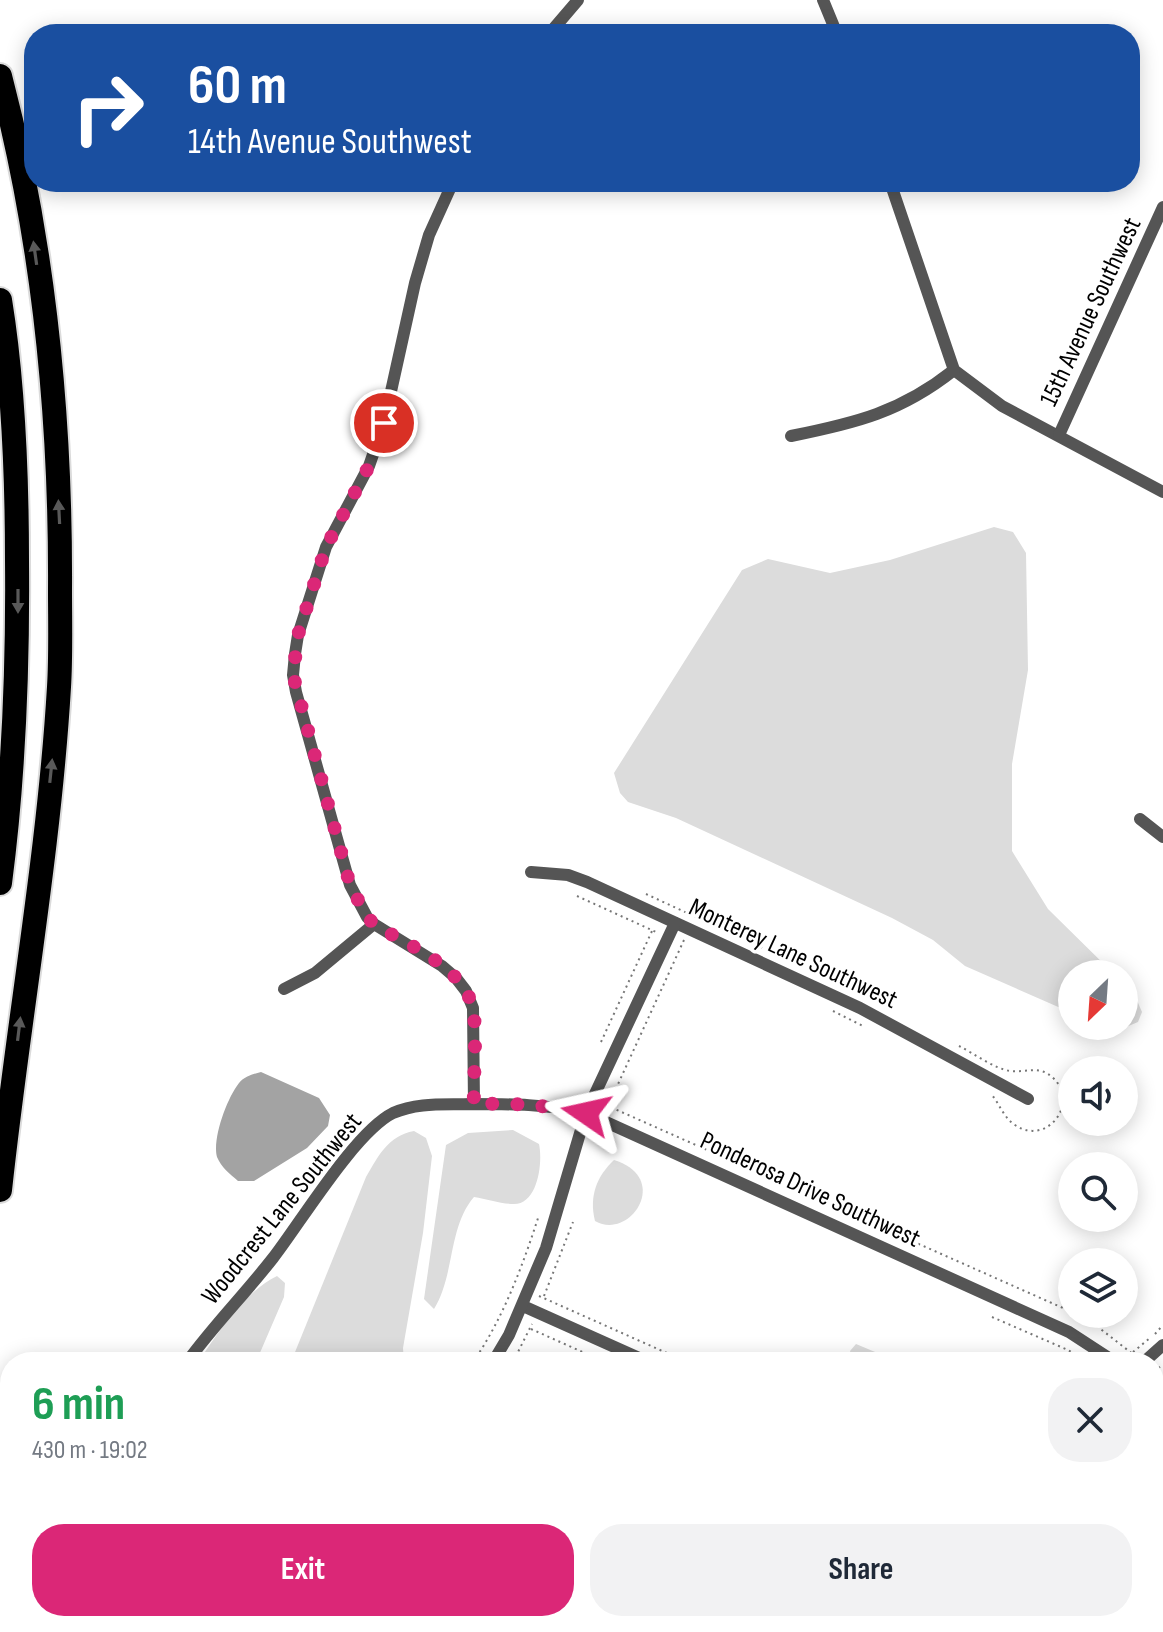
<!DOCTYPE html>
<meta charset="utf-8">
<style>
:root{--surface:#fff;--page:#f2f2f3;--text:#1f2937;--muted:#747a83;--accent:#db2777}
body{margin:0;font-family:"Sofia Sans Condensed",sans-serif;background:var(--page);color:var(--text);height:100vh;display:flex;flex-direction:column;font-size:30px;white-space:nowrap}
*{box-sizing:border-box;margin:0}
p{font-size:26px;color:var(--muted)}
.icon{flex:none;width:44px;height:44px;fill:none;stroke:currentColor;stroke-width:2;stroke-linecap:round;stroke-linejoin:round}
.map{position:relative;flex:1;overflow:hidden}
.sheet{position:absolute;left:0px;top:1352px;width:1164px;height:280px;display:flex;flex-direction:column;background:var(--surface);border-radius:32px 32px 0 0;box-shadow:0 4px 20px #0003}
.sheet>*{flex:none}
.top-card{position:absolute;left:24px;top:24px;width:1116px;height:168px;border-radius:32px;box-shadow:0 4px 20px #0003;background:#1a4fa0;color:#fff;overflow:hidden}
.needle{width:52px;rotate:205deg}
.controls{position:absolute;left:1058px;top:960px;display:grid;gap:16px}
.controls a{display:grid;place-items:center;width:80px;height:80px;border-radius:50%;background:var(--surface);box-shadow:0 4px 20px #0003;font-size:40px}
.pin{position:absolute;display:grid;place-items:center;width:68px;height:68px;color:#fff;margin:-34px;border:4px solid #fff;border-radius:50%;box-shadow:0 2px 8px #0007}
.me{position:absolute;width:88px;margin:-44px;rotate:281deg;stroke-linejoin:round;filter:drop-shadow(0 0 6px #0008)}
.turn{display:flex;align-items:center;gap:28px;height:168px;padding:0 32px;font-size:36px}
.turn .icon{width:104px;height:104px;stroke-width:2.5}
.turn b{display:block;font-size:56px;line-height:68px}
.round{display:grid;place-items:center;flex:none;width:84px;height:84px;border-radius:32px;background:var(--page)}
.overview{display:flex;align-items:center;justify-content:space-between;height:136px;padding:0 32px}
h1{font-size:48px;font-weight:700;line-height:60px;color:#1e9e55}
.cta{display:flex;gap:16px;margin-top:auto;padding:16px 32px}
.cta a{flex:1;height:92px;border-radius:32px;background:var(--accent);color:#fff;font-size:32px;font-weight:700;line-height:92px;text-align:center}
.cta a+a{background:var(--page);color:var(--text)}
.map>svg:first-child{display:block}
.green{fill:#dcdcdc}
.water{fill:#a3a3a3}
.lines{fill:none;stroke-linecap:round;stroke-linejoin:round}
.highway-casing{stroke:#dbdbdb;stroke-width:28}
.path{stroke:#777;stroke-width:2;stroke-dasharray:2 4;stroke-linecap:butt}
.street{stroke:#555;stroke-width:12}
.highway{stroke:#000;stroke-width:24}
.oneway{fill:#595959}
.route{stroke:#db2777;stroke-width:14;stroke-dasharray:0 25.2}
.labels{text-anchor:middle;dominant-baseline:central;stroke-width:7;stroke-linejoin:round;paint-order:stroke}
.street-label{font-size:26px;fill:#000;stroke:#fff}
</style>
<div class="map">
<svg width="1163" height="1632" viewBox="0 0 1163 1632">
<rect width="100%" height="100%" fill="#fff"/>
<g class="green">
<path d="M994 527 1013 532 1026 553 1028 670 1012 764V851L1048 909 1114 974H1072V1013L965 966 933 940 892 918 676 818 628 802 620 793 614 773 742 570 768 559 830 573 890 560Z"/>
<path d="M1124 985 1135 996 1142 1012 1138 1022 1119 1030 1107 1026H1124Z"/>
<path d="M513 1130 539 1144C543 1162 538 1204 514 1204 501 1204 487 1199 474 1197 448 1227 455 1275 434 1309L424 1299 446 1145 468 1133Z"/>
<path d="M414 1131 426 1138 432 1156 423 1233 403 1348 404 1362H291L366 1177C379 1155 388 1136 414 1131Z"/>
<path d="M614 1160C672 1178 630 1241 595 1221 589 1197 596 1177 614 1160Z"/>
<path d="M277 1276 285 1283 284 1297 256 1362H198C219 1332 243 1293 277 1276Z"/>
<path d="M856 1344 899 1362H853L850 1351Z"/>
<path d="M158 1622H558L551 1632H158Z"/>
<path d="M651 1622H768L764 1632H673Z"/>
<path d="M978 1622H1074L1069 1632H977Z"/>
</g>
<path class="water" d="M261 1072 319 1098 330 1115 328 1126 307 1148 254 1181H238C230 1174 221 1167 217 1157 212 1139 227 1098 239 1083 245 1076 253 1074 261 1072Z"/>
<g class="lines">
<defs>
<g id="highway">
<path d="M0 76C44 243 61 419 60 590 60 622 61 655 59 687 49 855 18 1022 0 1190"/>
<path d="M0 300C14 386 17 474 17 561 18 668 14 776 0 883"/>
</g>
</defs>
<use href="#highway" class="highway-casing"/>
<g class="path">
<path d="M646 894 789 960"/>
<path d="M577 896 656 932"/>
<path d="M684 940 608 1106 1072 1312"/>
<path d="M833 1011 863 1026"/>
<path d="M601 1042 652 931"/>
<path d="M959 1046C975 1054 993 1068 1010 1071 1025 1073 1039 1065 1052 1077 1081 1102 1047 1147 1015 1125 1004 1118 1000 1105 992 1095"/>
<path d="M539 1296 687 1362"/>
<path d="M544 1296 573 1222"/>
<path d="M1076 1314 1098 1327 1134 1355"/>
<path d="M992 1317 1068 1350 1087 1362"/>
<path d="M531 1329 605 1362"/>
<path d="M1155 1334 1163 1325"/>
<path d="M1133 1352 1150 1338"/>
<path d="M473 1362C503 1319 523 1265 539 1215"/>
<path d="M513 1362 532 1324"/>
<path d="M1154 1372 1163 1364"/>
<path d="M1154 1379 1163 1392"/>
<path d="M1154 1473 1157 1523 1154 1606"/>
<path d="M849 1632 854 1622"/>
<path d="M885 1632 890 1622"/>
<path d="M1151 1632 1152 1622"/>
</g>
<g class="street">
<path d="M823 0 837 34"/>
<path d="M549 34 578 0"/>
<path d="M453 182 429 235 415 283 384 423 369 466 326 547 298 635 295 654 293 675 296 692 350 885 367 917 374 924 442 966 456 978 466 991 473 1008 474 1104"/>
<path d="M890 182 954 370 1002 406 1163 492"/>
<path d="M1059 435 1163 207"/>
<path d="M791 436C856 423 901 412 954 370"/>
<path d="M1140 819 1163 837"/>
<path d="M531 872 568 875 587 882 860 1008 1028 1099"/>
<path d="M284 989 315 973 374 924"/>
<path d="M523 1306 648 1362"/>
<path d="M187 1362C214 1325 245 1294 273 1258 301 1222 355 1132 393 1113 418 1102 445 1105 471 1104 511 1104 547 1104 586 1113L1069 1332 1115 1362"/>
<path d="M493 1362 509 1335 546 1248 586 1113 675 923"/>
<path d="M1144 1362 1163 1345"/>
<path d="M1154 1416 1163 1436"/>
<path d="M163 1622 164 1632"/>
<path d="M868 1632 872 1622"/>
</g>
<use href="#highway" class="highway"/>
</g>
<defs><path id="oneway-solid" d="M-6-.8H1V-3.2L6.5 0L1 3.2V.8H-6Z" transform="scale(2)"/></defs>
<g class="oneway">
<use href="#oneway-solid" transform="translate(35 253) rotate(-98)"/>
<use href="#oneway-solid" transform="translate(59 512) rotate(-93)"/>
<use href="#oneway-solid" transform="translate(18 601) rotate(90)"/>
<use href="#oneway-solid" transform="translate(51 771) rotate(-84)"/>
<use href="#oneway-solid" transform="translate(19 1029) rotate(-83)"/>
</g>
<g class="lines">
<path class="route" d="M384 423 369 466 326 547 298 635 293 675 350 885 367 917 374 924C407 945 460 965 472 1005 478 1025 473 1081 474 1104 512 1103 548 1105 586 1113"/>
</g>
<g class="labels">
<g class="street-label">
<text transform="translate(1091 312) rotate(-65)">15th Avenue Southwest</text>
<text transform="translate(793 954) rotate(25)">Monterey Lane Southwest</text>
<text transform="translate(810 1190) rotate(25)">Ponderosa Drive Southwest</text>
<text transform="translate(282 1209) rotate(-51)">Woodcrest Lane Southwest</text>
</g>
</g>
</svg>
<div class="controls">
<a><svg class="needle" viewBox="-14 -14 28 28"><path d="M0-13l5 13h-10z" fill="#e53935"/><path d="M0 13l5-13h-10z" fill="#747a83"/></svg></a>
<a><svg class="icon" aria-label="sound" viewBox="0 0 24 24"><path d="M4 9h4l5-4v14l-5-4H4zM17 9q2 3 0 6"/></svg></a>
<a><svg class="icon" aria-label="search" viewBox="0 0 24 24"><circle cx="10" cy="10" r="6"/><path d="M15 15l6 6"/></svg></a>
<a><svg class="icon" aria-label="layers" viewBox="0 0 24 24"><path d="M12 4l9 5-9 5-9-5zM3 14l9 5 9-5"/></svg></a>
</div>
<div class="pin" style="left:384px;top:423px;background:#d93025"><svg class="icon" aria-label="arrive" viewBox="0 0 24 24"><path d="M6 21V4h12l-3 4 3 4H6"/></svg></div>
<svg class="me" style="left:586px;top:1113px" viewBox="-20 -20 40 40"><path d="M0-17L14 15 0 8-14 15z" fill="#db2777" stroke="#fff" stroke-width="4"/></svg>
<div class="top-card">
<div class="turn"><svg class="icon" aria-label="right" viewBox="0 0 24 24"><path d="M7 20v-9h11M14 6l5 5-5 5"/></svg><div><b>60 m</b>14th Avenue Southwest</div></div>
</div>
<section class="sheet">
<div class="overview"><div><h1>6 min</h1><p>430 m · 19:02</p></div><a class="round"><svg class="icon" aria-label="close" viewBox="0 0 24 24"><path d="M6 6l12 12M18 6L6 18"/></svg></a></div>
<div class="cta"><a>Exit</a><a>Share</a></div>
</section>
</div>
